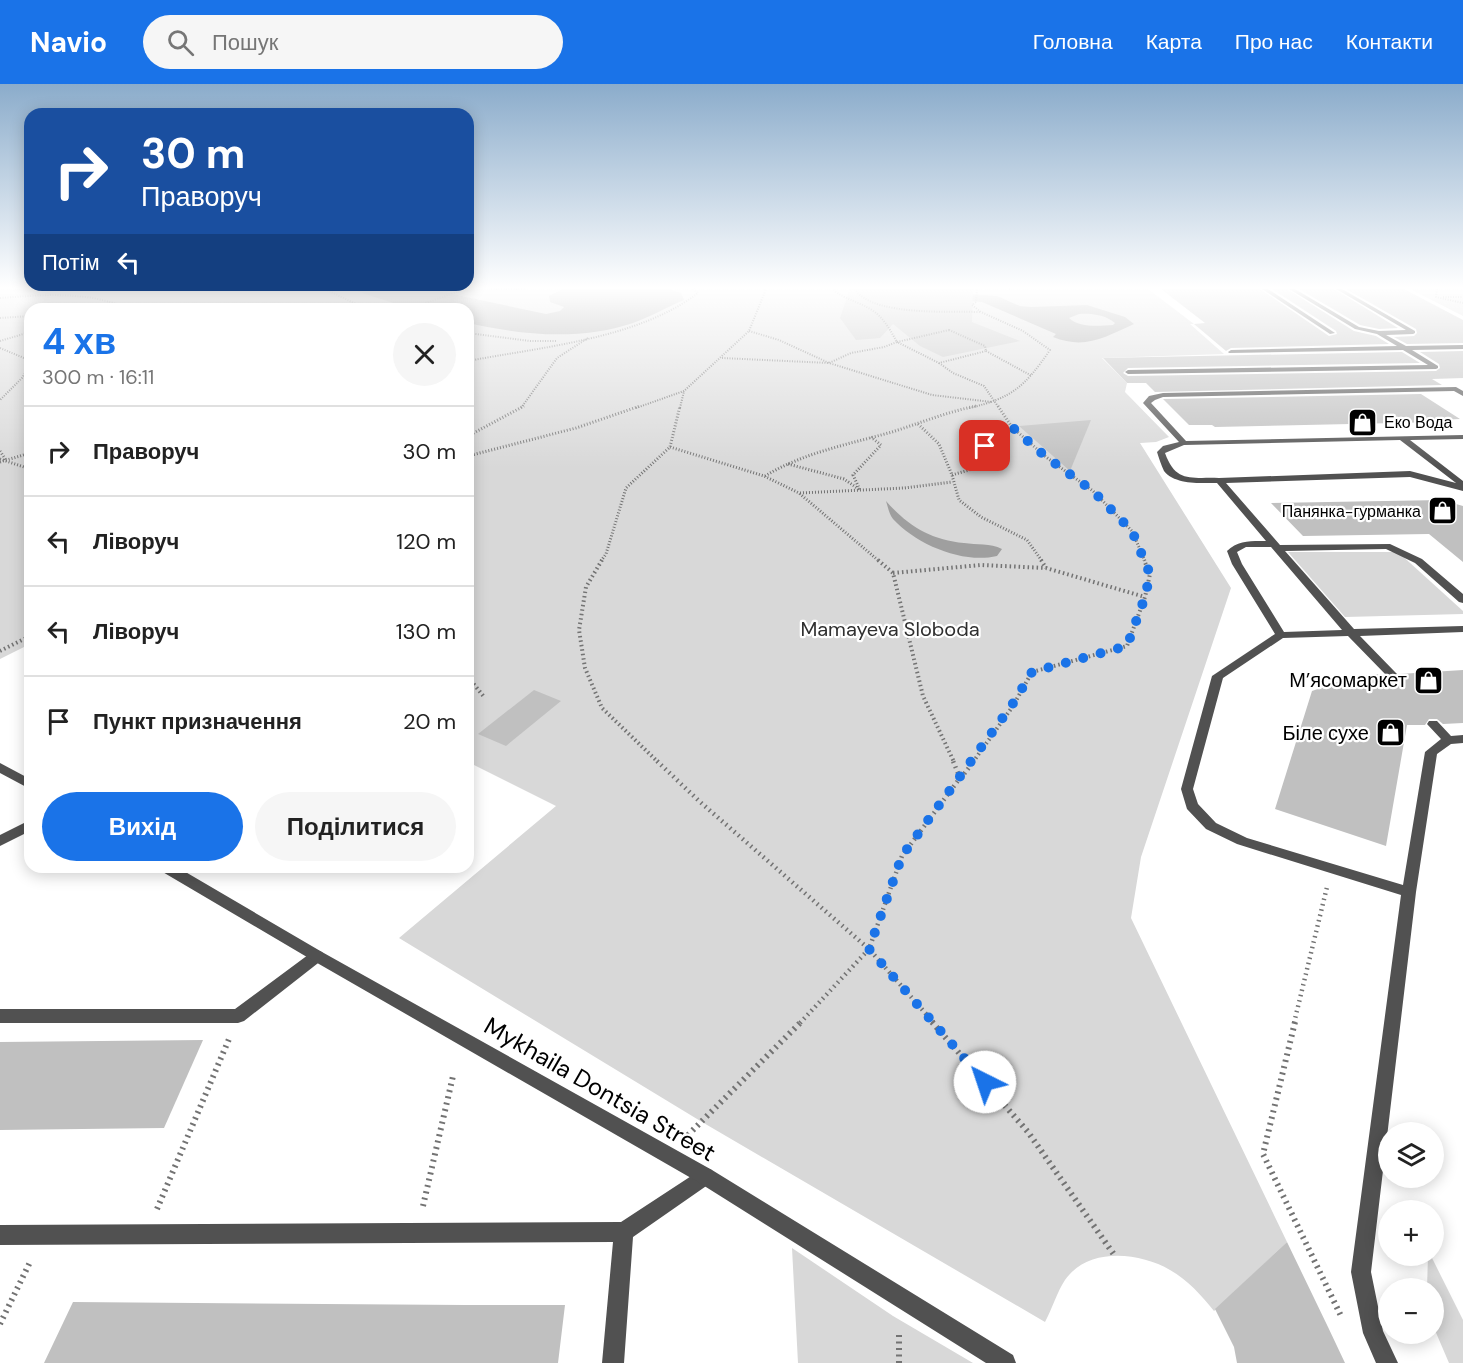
<!DOCTYPE html>
<html lang="uk">
<meta charset="utf-8">
<style>
:root{--surface:#fff;--page:#f6f6f6;--text:#222;--muted:#767676;--line:#e0e0e0;--accent:#1a73e8}
body{margin:0;font-family:"DM Sans",sans-serif;background:var(--page);color:var(--text);height:100vh;display:flex;flex-direction:column;font-size:22px;white-space:nowrap}
*{box-sizing:border-box;margin:0}
p{font-size:20px;color:var(--muted)}
.icon{flex:none;width:33px;height:33px;fill:none;stroke:currentColor;stroke-width:2;stroke-linecap:round;stroke-linejoin:round}
.map{position:relative;flex:1;overflow:hidden}
.drawer{position:absolute;left:24px;top:219px;width:450px;height:570px;display:flex;flex-direction:column;background:var(--surface);border-radius:18px;box-shadow:0 3px 15px #0003}
.drawer>*{flex:none}
.banner{position:absolute;left:24px;top:24px;width:450px;height:183px;border-radius:18px;box-shadow:0 3px 15px #0003;background:#1a4fa0;color:#fff;overflow:hidden}
.tools{position:absolute;left:1378px;top:1038px;display:grid;gap:12px}
.tools a{display:grid;place-items:center;width:66px;height:66px;border-radius:50%;background:var(--surface);box-shadow:0 3px 15px #0003;font-size:30px}
.pin{position:absolute;display:grid;place-items:center;width:51px;height:51px;color:#fff;margin:-26px;border-radius:12px;box-shadow:0 3px 9px #0006}
.me{position:absolute;width:66px;margin:-33px;rotate:319deg;stroke-linejoin:round;filter:drop-shadow(0 0 4px #0008)}
.turn{display:flex;align-items:center;gap:21px;height:126px;padding:0 18px;font-size:27px}
.turn .icon{width:78px;height:78px;stroke-width:2.5}
.turn b{display:block;font-size:42px;line-height:51px}
.then{display:flex;align-items:center;height:57px;padding:0 18px;background:#0003;gap:12px;font-size:22px}
.round{display:grid;place-items:center;flex:none;width:63px;height:63px;border-radius:32px;background:var(--page)}
.summary{display:flex;align-items:center;justify-content:space-between;height:102px;padding:0 18px}
h1{font-size:36px;font-weight:700;line-height:45px;color:var(--accent)}
.primary-button{display:flex;gap:12px;margin-top:auto;padding:12px 18px}
.primary-button a{flex:1;height:69px;border-radius:36px;background:var(--accent);color:#fff;font-size:24px;font-weight:700;line-height:69px;text-align:center}
.primary-button a+a{background:var(--page);color:var(--text)}
ul{padding:0;list-style:none}
li{display:flex;align-items:center;gap:18px;height:90px;padding:0 18px;border-top:2px solid var(--line)}
li div{flex:1}
li b{display:block;font-size:22px}
li em{font-style:normal}
header{display:flex;align-items:center;gap:36px;box-sizing:border-box;height:84px;padding:0 30px;background:var(--accent);color:#fff}
header strong{font-size:28px}
nav{display:flex;gap:33px;margin-inline-start:auto;font-size:21px}
.search{width:420px;height:54px;background:var(--page);display:flex;align-items:center;gap:15px;box-sizing:border-box;padding:0 21px;border-radius:33px;color:var(--muted);font-size:22px}
.map>svg:first-child{display:block}
.green{fill:#d8d8d8}
.water{fill:#9f9f9f;fill-rule:evenodd}
.building{fill:#c0c0c0}
.lines{fill:none;stroke-linecap:round;stroke-linejoin:round}
.path-far4{stroke:#737373;stroke-width:2;stroke-dasharray:1 1.5;stroke-linecap:butt}
.path-far3{stroke:#737373;stroke-width:3;stroke-dasharray:1 2;stroke-linecap:butt}
.path-far2{stroke:#737373;stroke-width:4;stroke-dasharray:1.5 3;stroke-linecap:butt}
.path-far1{stroke:#737373;stroke-width:4.5;stroke-dasharray:1.5 4;stroke-linecap:butt}
.path{stroke:#737373;stroke-width:6;stroke-dasharray:2 4.5;stroke-linecap:butt}
.service{fill:#515151;fill-rule:evenodd}
.minor{fill:#515151;fill-rule:evenodd}
.route{stroke:#1a73e8;stroke-width:10;stroke-dasharray:0 18}
.labels{text-anchor:middle;dominant-baseline:central;stroke-width:4.5;stroke-linejoin:round;paint-order:stroke}
.far-poi-label{font-size:16px;fill:#000;stroke:#fff;text-anchor:start}
.park-label{font-size:20px;fill:#2f2f2f;stroke:#fff}
.poi-label{font-size:20px;fill:#000;stroke:#fff;text-anchor:end}
.near-street-label{font-size:24px;fill:#000;stroke:#fff}
</style>
<header>
<strong>Navio</strong>
<div class="search"><svg class="icon" aria-label="search" viewBox="0 0 24 24"><circle cx="10" cy="10" r="6"/><path d="M15 15l6 6"/></svg>Пошук</div>
<nav><a>Головна</a><a>Карта</a><a>Про нас</a><a>Контакти</a></nav>
</header>
<div class="map">
<svg width="1463" height="1279" viewBox="0 0 1463 1279">
<rect width="100%" height="100%" fill="#fff"/>
<g class="green">
<path d="M0 205H1148L1194 240H1190L1224 270 1102 274 1127 299 1125 308 1169 353 1156 358 1140 359 1231 504 1141 773 1131 834 1287 1158 1214 1227C1201 1211 1188 1196 1170 1186 1139 1168 1088 1163 1065 1196 1057 1208 1052 1225 1045 1238L702 1038 399 854 556 722 468 678V225H30V560L0 575Z"/>
<path d="M1410 205H1463V232Z"/>
<path d="M1288 468H1398L1463 527V530L1345 533Z"/>
<path d="M792 1164 893 1232 973 1279H798Z"/>
<path d="M1428 1172H1431L1463 1236V1279H1449L1434 1244V1204H1427Z"/>
</g>
<g class="water">
<path d="M350 205H428L546 230 560 227 564 223 550 218 549 212 563 205H669L681 209 684 216C667 223 650 233 633 239 579 257 522 251 468 239V225H412Z"/>
<path d="M860 205H923L930 207 997 212 1020 222 1031 223 1087 221 1125 233 1134 240C1105 253 1085 266 1053 253L1056 250 982 218 859 209ZM1079 230C1091 229 1106 231 1115 239L1113 241C1098 242 1080 244 1069 234Z"/>
<path d="M886 417C908 442 931 456 964 459 977 461 990 459 1002 465L997 472C963 480 917 461 893 435 889 430 888 423 886 417Z"/>
</g>
<g class="building">
<path d="M850 205H973L972 238 1020 257 943 273 920 262 893 240 880 254 856 256 840 234Z"/>
<path d="M1161 205H1260L1329 252 1337 250 1336 247 1272 205H1287L1354 247 1376 252 1389 260 1231 264 1226 267 1194 240 1205 239Z"/>
<path d="M1299 205H1334L1398 244 1379 245 1360 241Z"/>
<path d="M1346 205H1404L1463 236V259L1407 260 1394 253 1414 252 1417 249 1416 245Z"/>
<path d="M1463 267V294L1432 295 1442 301 1155 308 1146 299H1127L1103 274 1402 268 1420 279 1128 284 1123 289 1128 292 1436 287 1440 284 1439 280 1420 268Z"/>
<path d="M1421 310 1460 335 1439 336 1442 338 1215 343 1212 341H1189L1163 315Z"/>
<path d="M1091 336 1070 387 1019 342Z"/>
<path d="M1442 416 1463 422V478L1429 450 1303 452 1271 419Z"/>
<path d="M1463 586V639L1443 640 1437 635H1429L1425 641H1407L1386 762 1275 725 1312 607 1355 592 1382 590 1387 594H1395L1399 590Z"/>
<path d="M534 606 561 617 506 662 478 650Z"/>
<path d="M203 956 164 1044 0 1046V958Z"/>
<path d="M1287 1158 1328 1243 1345 1279H1237L1234 1263 1215 1225Z"/>
<path d="M73 1218 465 1221H565L558 1279H44Z"/>
</g>
<g class="lines">
<g class="path-far4">
<path d="M325 205 366 225"/>
<path d="M491 205H525"/>
<path d="M1009 205H1012"/>
<path d="M1437 205 1436 213 1463 219"/>
<path d="M856 207C876 232 948 227 980 228"/>
<path d="M1443 213H1463"/>
<path d="M0 214C41 211 80 207 119 221L118 225"/>
<path d="M409 225 465 205"/>
<path d="M0 234 30 232"/>
<path d="M949 246 985 262 986 267 939 279 897 258Z"/>
<path d="M749 247 779 256 829 279 932 311 992 318"/>
<path d="M468 249 530 257H557"/>
<path d="M0 257 30 248"/>
<path d="M0 264 24 274 30 281 22 294 0 316"/>
<path d="M986 267 1032 292"/>
<path d="M722 274 829 279 851 269 884 263 897 258C890 246 883 232 870 225 857 217 844 215 832 205"/>
<path d="M468 277C541 263 638 255 698 209L693 205"/>
<path d="M939 279 953 289 984 302 999 324"/>
<path d="M521 324 557 274 588 254"/>
<path d="M636 324 684 307 749 247 766 205"/>
<path d="M680 324 684 307"/>
<path d="M969 324C1013 314 1025 302 1050 266L1023 247 981 228 972 221 976 218 977 205"/>
</g>
<g class="path-far3">
<path d="M998 322 1012 343 1046 373 1093 407 1132 447 1145 477"/>
<path d="M918 340 939 360 952 391 959 416 981 433 1027 456 1042 477"/>
<path d="M468 352 524 322"/>
<path d="M670 363 764 392 799 409 879 477"/>
<path d="M0 367 6 376"/>
<path d="M468 372 576 344 640 322"/>
<path d="M0 375 30 385"/>
<path d="M0 378 30 369"/>
<path d="M788 380 844 395 860 406 853 391 881 361 871 353"/>
<path d="M952 391 986 381 985 362 1012 343"/>
<path d="M765 392C803 369 849 360 892 348 920 339 947 328 976 322"/>
<path d="M800 409 904 404 952 398"/>
<path d="M601 477 606 470 626 404 670 363 680 322"/>
</g>
<g class="path-far2">
<path d="M602 476 586 503 579 546 585 584 602 624 658 678"/>
<path d="M878 476 893 489 923 612 954 678"/>
<path d="M1041 476 1046 484"/>
<path d="M893 489 981 481 1046 484 1145 513"/>
<path d="M0 567 30 552"/>
<path d="M468 593 485 614"/>
<path d="M973 678 1013 622 1032 588 1127 562 1145 513 1150 490 1144 476"/>
</g>
<g class="path-far1">
<path d="M657 677 699 717 869 865 934 939"/>
<path d="M961 694 974 677"/>
<path d="M800 939 869 865 902 772 960 694 953 677"/>
<path d="M1294 939 1327 803"/>
</g>
<g class="path">
<path d="M932 938 1028 1048 1115 1172"/>
<path d="M1295 938 1263 1070 1341 1232"/>
<path d="M688 1051 801 938"/>
<path d="M423 1122 453 992"/>
<path d="M157 1125 229 955"/>
<path d="M0 1240 31 1176"/>
<path d="M899 1251V1279"/>
</g>
<g class="service">
<path d="M1262 205H1268L1335 249 1330 250Z"/>
<path d="M1289 205H1295L1359 243 1379 247 1406 246 1336 205H1342L1415 247V249L1413 250 1386 251 1406 262 1463 261V265L1412 266 1438 282V284L1436 285 1128 290 1125 288 1128 286 1428 281 1403 266 1229 269 1228 268 1231 266 1397 262 1377 250 1355 245Z"/>
<path d="M1456 303 1463 307V312L1454 307 1163 313 1155 316 1151 319 1186 357 1463 351V355L1410 356 1463 397V407L1410 393 1226 399 1280 461 1390 460 1422 475 1463 510V519L1459 518 1415 479 1386 465 1285 467 1354 545 1463 542V548L1360 552 1395 588 1397 590 1395 592H1387L1348 552 1283 554 1223 594 1193 705 1198 720 1216 739 1247 754 1403 801 1425 668 1441 655 1427 640 1429 637H1437L1451 652 1463 651V659L1451 660 1437 670 1416 808 1371 1188 1383 1247 1398 1279H1376L1363 1249 1351 1188 1401 811 1237 760 1206 745 1187 725 1181 705 1212 592 1275 550 1232 480 1227 467C1238 456 1252 457 1266 457L1217 399C1201 399 1175 401 1164 387 1161 381 1159 374 1157 368L1163 362 1179 358 1143 319 1149 312 1163 309ZM1400 356 1456 399 1410 387 1219 394C1190 393 1176 399 1165 369L1184 361ZM1246 463H1271L1342 546 1284 548 1242 480 1237 468Z"/>
<path d="M30 736V747L0 762V751Z"/>
<path d="M317 866 322 868 325 872 322 876 244 937 238 939H0V925H235L312 868Z"/>
<path d="M705 1083 712 1086 714 1092 712 1098 633 1153 624 1279H602L613 1158 0 1161V1141L621 1138Z"/>
</g>
<g class="minor">
<path d="M0 679 30 695V705L0 689Z"/>
<path d="M159 783H177L322 868 712 1086 1013 1271 1016 1279H986L698 1098 312 876 161 787Z"/>
</g>
</g>
<linearGradient id="sky" x2="0" y2="1"><stop stop-color="#8baccb"/><stop offset="0.53" stop-color="#fff"/><stop offset="1" stop-color="#fff" stop-opacity="0"/></linearGradient>
<rect width="1463" height="384" fill="url(#sky)"/>
<g class="lines">
<path class="route" d="M985 362 1012 343 1046 373 1093 407 1132 447 1150 490 1145 513 1127 562 1032 588 1012 621 902 772 869 865 985 998"/>
</g>
<defs>
<symbol id="shop-square" viewBox="-11 -11 22 22"><rect x="-9" y="-9" width="18" height="18" rx="4" fill="#000" stroke="#fff"/><path d="M-5-2.5h2.3a2.7 3.5 0 0 1 5.4 0H5L5.5 6h-11ZM-1.5-2.5h3a1.5 2.3 0 0 0-3 0Z" fill="#fff"/></symbol>
</defs>
<g fill-rule="evenodd">
<use href="#shop-square" x="1346" y="322" width="33" height="33"/>
<use href="#shop-square" x="1426" y="410" width="33" height="33"/>
<use href="#shop-square" x="1412" y="580" width="33" height="33"/>
<use href="#shop-square" x="1374" y="632" width="33" height="33"/>
</g>
<g class="labels">
<g class="far-poi-label">
<text x="1384" y="338">Еко Вода</text>
<text x="1421" y="427" text-anchor="end">Панянка-гурманка</text>
</g>
<g class="park-label">
<text x="890" y="545">Mamayeva Sloboda</text>
</g>
<g class="poi-label">
<text x="1407" y="596">М’ясомаркет</text>
<text x="1369" y="649">Біле сухе</text>
</g>
<g class="near-street-label">
<text transform="translate(600 1005) rotate(30)">Mykhaila Dontsia Street</text>
</g>
</g>
</svg>
<div class="tools">
<a><svg class="icon" aria-label="layers" viewBox="0 0 24 24"><path d="M12 4l9 5-9 5-9-5zM3 14l9 5 9-5"/></svg></a>
<a>+</a>
<a>−</a>
</div>
<div class="pin" style="left:985px;top:362px;background:#d93025"><svg class="icon" aria-label="arrive" viewBox="0 0 24 24"><path d="M6 21V4h12l-3 4 3 4H6"/></svg></div>
<svg class="me" style="left:985px;top:998px" viewBox="-20 -20 40 40"><circle r="19" fill="#fff"/><path d="M0-13L10 11 0 6-10 11z" fill="#1a73e8"/></svg>
<div class="banner">
<div class="turn"><svg class="icon" aria-label="right" viewBox="0 0 24 24"><path d="M7 20v-9h11M14 6l5 5-5 5"/></svg><div><b>30 m</b>Праворуч</div></div>
<div class="then">Потім<svg class="icon" aria-label="left" viewBox="0 0 24 24"><path d="M17 20v-9H6M10 6l-5 5 5 5"/></svg></div>
</div>
<section class="drawer">
<div class="summary"><div><h1>4 хв</h1><p>300 m · 16:11</p></div><a class="round"><svg class="icon" aria-label="close" viewBox="0 0 24 24"><path d="M6 6l12 12M18 6L6 18"/></svg></a></div>
<ul>
<li><svg class="icon" aria-label="right" viewBox="0 0 24 24"><path d="M7 20v-9h11M14 6l5 5-5 5"/></svg><div><b>Праворуч</b></div><em>30 m</em></li>
<li><svg class="icon" aria-label="left" viewBox="0 0 24 24"><path d="M17 20v-9H6M10 6l-5 5 5 5"/></svg><div><b>Ліворуч</b></div><em>120 m</em></li>
<li><svg class="icon" aria-label="left" viewBox="0 0 24 24"><path d="M17 20v-9H6M10 6l-5 5 5 5"/></svg><div><b>Ліворуч</b></div><em>130 m</em></li>
<li><svg class="icon" aria-label="arrive" viewBox="0 0 24 24"><path d="M6 21V4h12l-3 4 3 4H6"/></svg><div><b>Пункт призначення</b></div><em>20 m</em></li>
</ul>
<div class="primary-button"><a>Вихід</a><a>Поділитися</a></div>
</section>
</div>
